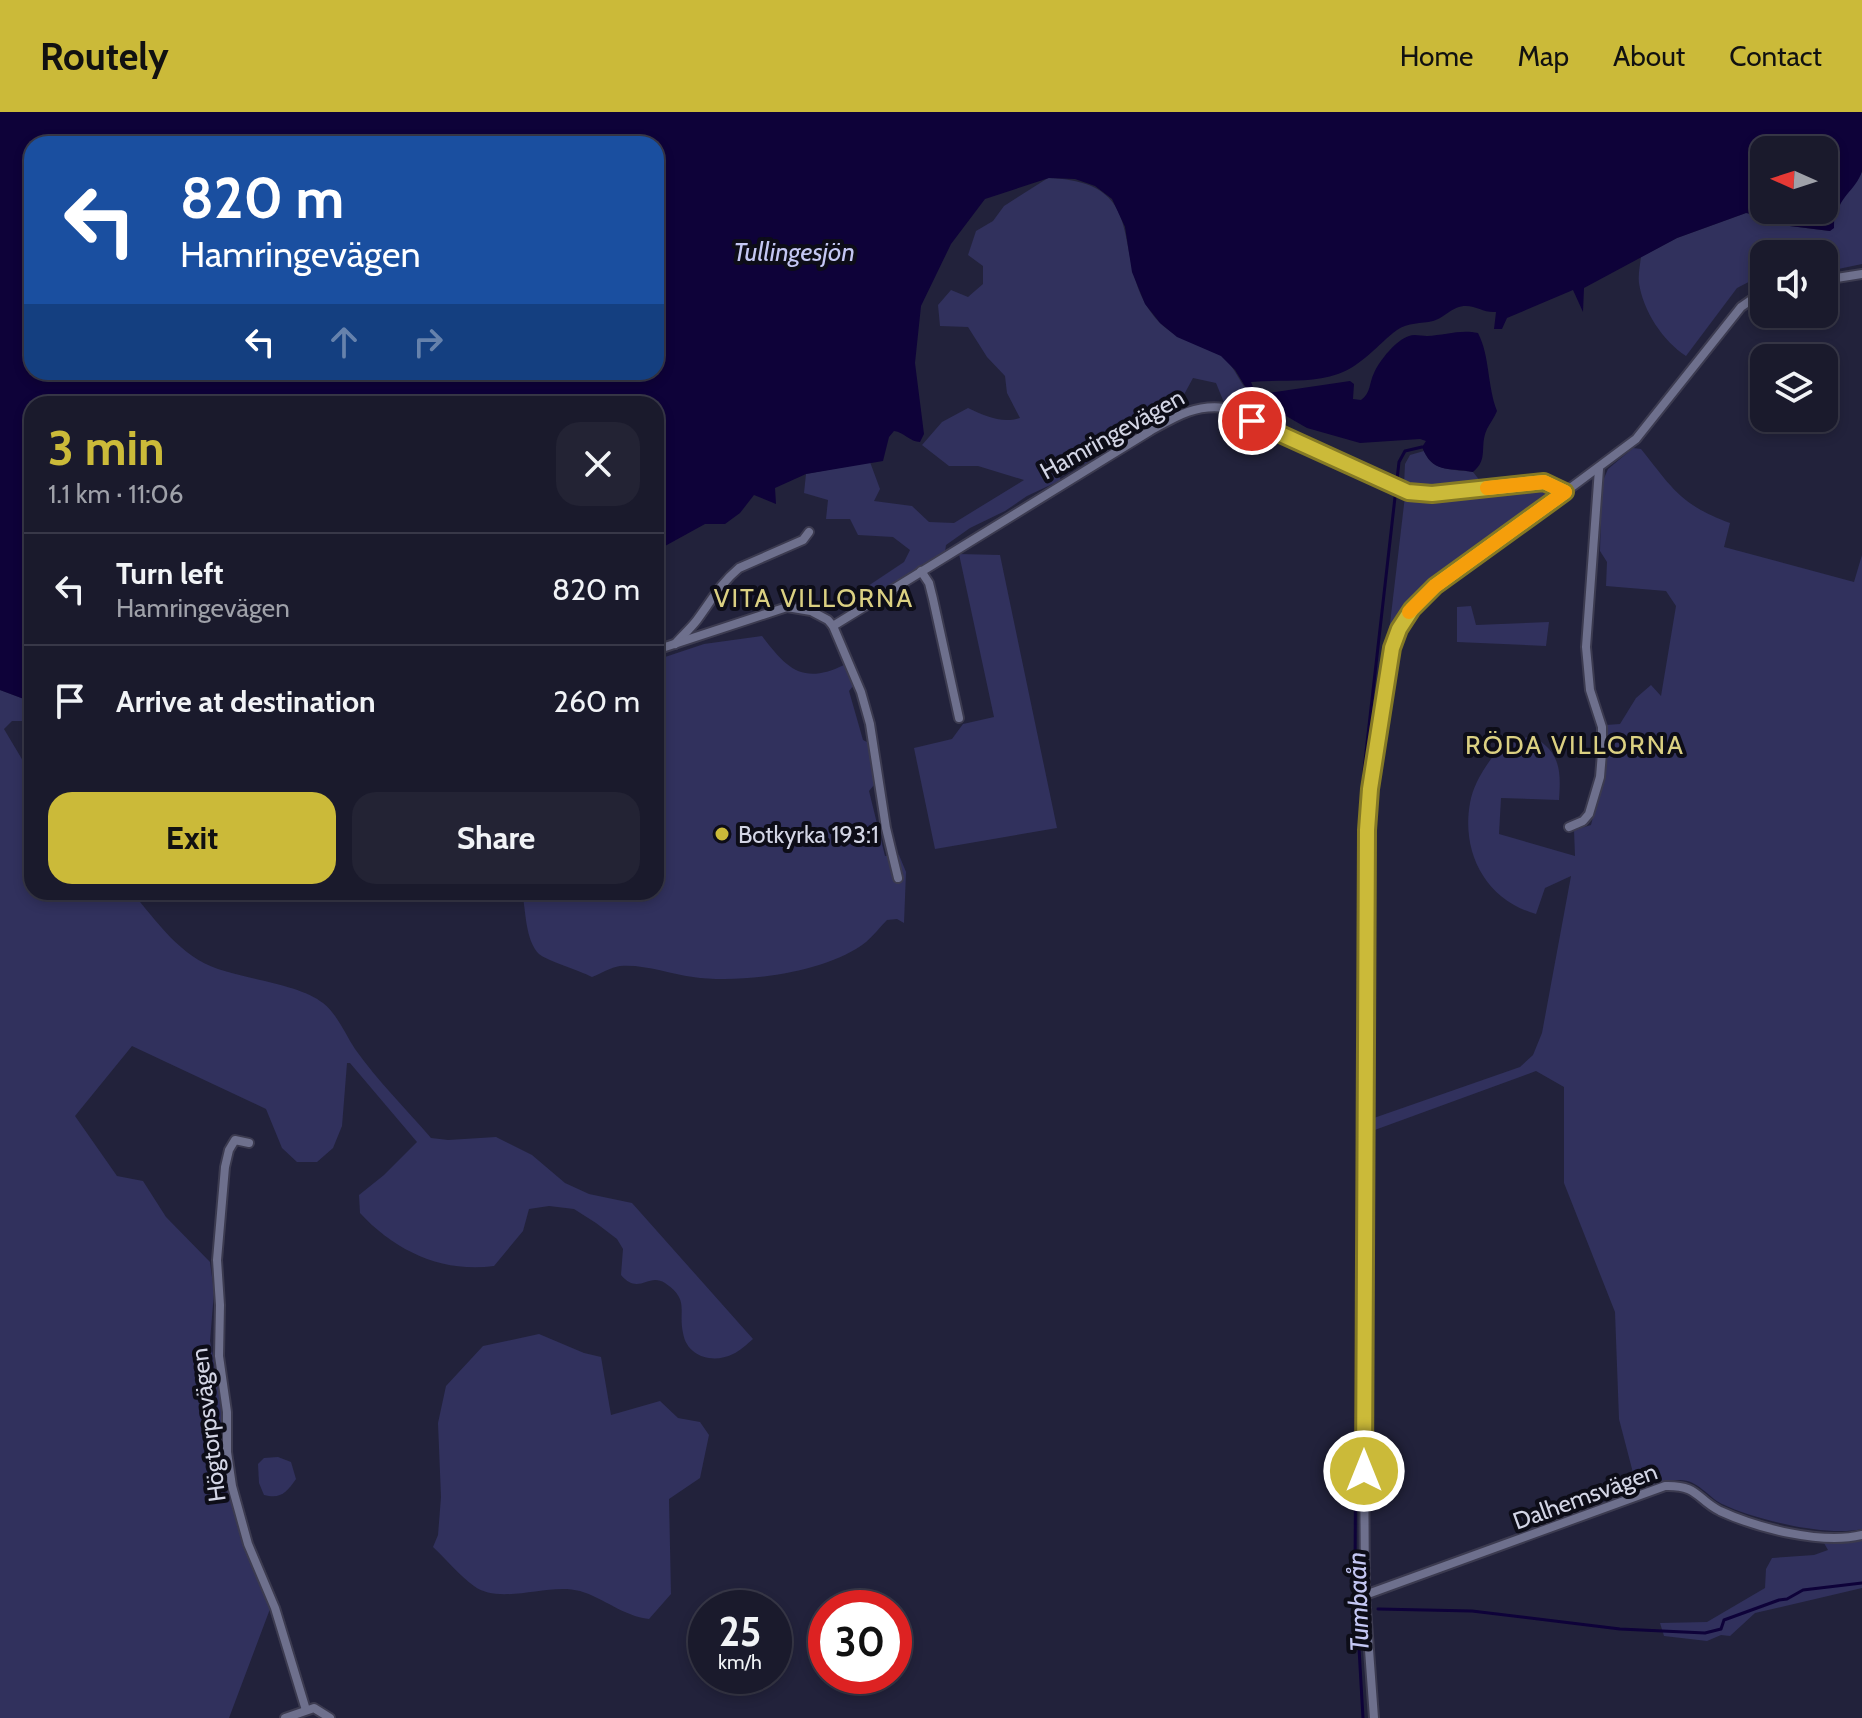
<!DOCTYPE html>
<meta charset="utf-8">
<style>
:root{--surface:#1a1a2c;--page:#232334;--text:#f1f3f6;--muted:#9fa1a9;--line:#383848;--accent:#cbba39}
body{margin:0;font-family:Cabin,sans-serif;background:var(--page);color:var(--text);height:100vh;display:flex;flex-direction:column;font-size:30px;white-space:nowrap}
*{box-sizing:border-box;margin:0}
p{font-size:26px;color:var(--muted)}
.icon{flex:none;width:44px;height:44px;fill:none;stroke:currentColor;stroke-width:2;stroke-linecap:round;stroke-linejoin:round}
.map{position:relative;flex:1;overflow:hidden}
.side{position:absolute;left:24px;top:284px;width:640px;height:504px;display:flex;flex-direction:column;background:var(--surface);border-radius:24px;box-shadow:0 4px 12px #0003,0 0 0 2px var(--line)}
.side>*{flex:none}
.guide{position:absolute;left:24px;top:24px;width:640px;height:244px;border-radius:24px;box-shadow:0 4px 12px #0003,0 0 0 2px var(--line);background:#1a4fa0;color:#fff;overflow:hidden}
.needle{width:52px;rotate:273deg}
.tools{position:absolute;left:1750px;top:24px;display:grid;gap:16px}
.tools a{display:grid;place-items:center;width:88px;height:88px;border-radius:16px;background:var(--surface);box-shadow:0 4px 12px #0003,0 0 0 2px var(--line);font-size:40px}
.speed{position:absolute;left:688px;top:1478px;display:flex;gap:16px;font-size:40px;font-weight:700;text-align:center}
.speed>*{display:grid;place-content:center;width:104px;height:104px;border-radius:50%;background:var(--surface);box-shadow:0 4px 12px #0003,0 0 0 2px var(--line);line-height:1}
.speed small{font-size:20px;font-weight:400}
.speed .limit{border:12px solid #d22;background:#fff;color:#111}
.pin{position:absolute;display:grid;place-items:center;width:68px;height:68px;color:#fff;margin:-34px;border:4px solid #fff;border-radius:50%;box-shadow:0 2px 8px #0007}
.me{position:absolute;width:88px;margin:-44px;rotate:0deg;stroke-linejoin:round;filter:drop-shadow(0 0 6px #0008)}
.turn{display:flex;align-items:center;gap:28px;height:168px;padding:0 24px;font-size:36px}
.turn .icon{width:104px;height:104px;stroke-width:2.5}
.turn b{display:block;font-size:56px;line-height:68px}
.lanes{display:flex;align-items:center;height:76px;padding:0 24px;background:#0003;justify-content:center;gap:40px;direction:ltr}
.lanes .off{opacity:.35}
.round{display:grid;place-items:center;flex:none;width:84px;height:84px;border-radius:24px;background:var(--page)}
.summary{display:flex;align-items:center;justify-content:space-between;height:136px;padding:0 24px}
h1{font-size:48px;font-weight:700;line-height:60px;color:var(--accent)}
.cta{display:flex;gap:16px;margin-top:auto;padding:16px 24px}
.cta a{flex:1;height:92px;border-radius:24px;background:var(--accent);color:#111;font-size:32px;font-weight:700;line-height:92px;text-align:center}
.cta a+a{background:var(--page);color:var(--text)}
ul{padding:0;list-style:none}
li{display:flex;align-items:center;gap:24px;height:112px;padding:0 24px;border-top:2px solid var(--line)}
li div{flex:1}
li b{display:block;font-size:30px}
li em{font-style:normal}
header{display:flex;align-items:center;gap:48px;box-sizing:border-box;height:112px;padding:0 40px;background:var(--accent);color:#111}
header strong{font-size:38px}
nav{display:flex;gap:44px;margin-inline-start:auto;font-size:28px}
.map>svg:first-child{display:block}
.green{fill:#31315d}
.water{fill:#0e0239;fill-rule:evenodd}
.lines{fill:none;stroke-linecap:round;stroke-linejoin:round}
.stream{stroke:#0e0239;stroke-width:3}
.street-casing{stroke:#3c3b50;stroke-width:12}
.street{stroke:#6e708d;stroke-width:8}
.route-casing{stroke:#847925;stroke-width:20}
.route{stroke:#cbba39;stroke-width:14}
.slow{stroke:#f59e0b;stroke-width:14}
.poi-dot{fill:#cbba39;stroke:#0d0d18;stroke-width:3}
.labels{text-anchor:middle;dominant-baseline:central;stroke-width:8;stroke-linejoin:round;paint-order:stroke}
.street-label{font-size:24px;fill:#d3d5e5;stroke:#0d0d18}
.poi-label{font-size:24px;fill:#d3d5e5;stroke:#0d0d18;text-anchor:start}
.water-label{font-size:26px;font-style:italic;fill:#c4c7f3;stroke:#0d0d18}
.neighbourhood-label{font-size:26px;letter-spacing:2px;fill:#dbd082;stroke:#0d0d18}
</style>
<header>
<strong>Routely</strong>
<nav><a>Home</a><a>Map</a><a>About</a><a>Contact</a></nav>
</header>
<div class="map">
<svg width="1862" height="1606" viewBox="0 0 1862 1606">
<rect width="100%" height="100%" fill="#22223b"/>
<g class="green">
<path d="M1862 60V152L1824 160V142H1764V162L1737 176 1686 244C1663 229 1643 199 1639 171 1638 163 1640 153 1641 145L1677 126 1746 101 1758 103 1782 113 1830 119 1844 83Z"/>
<path d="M1048 66C1159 70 1104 151 1159 210 1177 229 1203 230 1223 245 1236 256 1240 273 1252 284 1261 292 1273 298 1283 304L1274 312 1225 293 1216 271 1193 266 1174 301 1145 314 1131 312 1126 328 1113 334 1104 321 1086 328 1098 343 1085 352 1071 342 1050 355 1057 360 1061 368 1027 384 1005 399 970 416 946 433 945 440 863 490 856 482 904 450 910 438 893 425 858 423 850 407H826L828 388 804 381 806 362 870 350 880 377 874 389 912 394 929 410 954 411 1024 368 978 354H949L922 333 942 310 968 296C985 304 1002 312 1020 306L1007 281 1005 264 987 245 968 215 940 214 938 193 951 178 968 185 983 172V154L968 143 976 119 993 109 1004 94Z"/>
<path d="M1633 336 1641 337C1673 377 1681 393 1730 411L1724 435 1854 470 1862 443V1417C1826 1425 1756 1408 1722 1392 1708 1385 1698 1368 1680 1368 1666 1367 1651 1375 1638 1380L1619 1307 1615 1200 1564 1071V975L1536 959 1372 1019 1371 1007 1520 955 1533 943 1542 921 1571 764 1545 776 1536 802C1486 788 1461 741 1470 691 1474 668 1490 648 1503 631L1532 624C1561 640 1561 659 1559 688L1501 686 1499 722 1575 744 1574 718 1591 713C1600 679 1607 649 1606 613L1620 612 1636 586 1651 573 1661 584 1676 494 1666 479 1606 474 1607 450 1600 439 1602 371 1608 357Z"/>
<path d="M1424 339C1432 360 1454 357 1473 360L1481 370 1413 376 1404 373 1405 352 1410 343Z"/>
<path d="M1546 374 1550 383 1430 471 1395 512 1387 537 1405 384 1434 387Z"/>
<path d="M959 442 1000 443 1057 716 935 737 914 636 952 627 963 612 994 605Z"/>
<path d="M1471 494 1476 513 1549 510 1546 534 1457 530V495Z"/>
<path d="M762 524C787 557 803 573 844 553L853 574 849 579 863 628 869 631 874 673 869 679 885 744 899 743 906 760 904 811 897 807 887 808C880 815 873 824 866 830 827 861 741 872 693 865 669 862 645 852 620 854 611 855 600 862 592 865 579 858 547 849 539 842 525 828 526 798 522 780H656V548L704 532Z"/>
<path d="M0 578 32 590V609H12L4 617 32 664V780H132C157 810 180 844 218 857 247 867 301 873 323 891 338 903 345 922 355 937 377 968 406 997 431 1026L448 1028 496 1025 532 1043 565 1071 589 1082 632 1091 753 1227C747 1232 740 1239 733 1242 713 1252 687 1245 683 1221 678 1198 690 1188 665 1171 648 1160 639 1184 621 1163L623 1137 617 1127 596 1111 574 1097 549 1094 529 1097 523 1119 494 1154C442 1161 395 1139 360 1101L359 1083 384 1063 417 1030 350 951H347L342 1014 333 1036 317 1050H297L282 1036 266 997 132 934 75 1004 117 1064 143 1069 166 1105 210 1150 214 1180 210 1229 223 1293V1334L230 1379 244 1433 270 1497 229 1606H0Z"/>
<path d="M539 1222 584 1241 601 1245 611 1303 660 1289 678 1306 700 1310 709 1323 700 1366 669 1387 671 1482 649 1507C623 1504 604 1486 580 1479 548 1470 501 1494 474 1474 460 1464 447 1448 433 1435L438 1423 441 1385 438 1311 446 1274 483 1234Z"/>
<path d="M278 1345 291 1350 296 1367C286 1381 281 1387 264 1383L259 1371 258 1352 264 1346Z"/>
<path d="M1862 1426V1476L1755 1501 1730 1524 1721 1523 1707 1529 1664 1524 1660 1511 1707 1510 1765 1476 1766 1457 1772 1446 1814 1443 1828 1438 1824 1431Z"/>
</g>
<path class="water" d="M0 0H1862C1862 16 1862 45 1862 59 1857 78 1833 88 1834 116L1830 119 1782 113 1758 103 1746 101 1677 126 1584 176 1583 200 1573 178 1507 206 1502 217H1494L1496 200C1484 201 1477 194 1466 194 1452 194 1446 205 1433 209 1421 212 1408 210 1397 218 1377 233 1363 253 1338 262 1310 272 1280 267 1251 270L1253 275 1269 281 1350 269 1354 272 1353 287 1361 288C1371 281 1369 271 1374 261 1380 248 1396 228 1409 224 1414 222 1421 224 1427 224 1445 223 1461 217 1478 221 1490 244 1487 273 1497 299 1494 306 1490 311 1487 317 1479 334 1489 347 1473 360 1447 355 1433 362 1422 335L1426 329 1420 327 1360 331 1307 316 1251 284 1235 258 1221 244 1177 225 1160 211 1145 192 1132 160 1125 115 1112 87 1095 74 1075 67 1049 66 985 87 951 132 921 194 915 251 924 322 920 330C910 330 904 320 894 319L889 325 883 349 806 362 775 376 776 392 754 383 740 401 725 412H705L656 439V292H32V590L0 578ZM32 32H656V260H32ZM1764 38H1824V98H1764Z"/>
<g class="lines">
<g class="stream">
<path d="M1378 1497 1472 1499 1620 1517 1705 1521 1721 1517 1724 1508 1779 1488 1787 1487 1803 1478 1862 1471"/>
<path d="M1363 1606 1355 1466 1359 728 1364 658 1399 350 1405 339 1422 335"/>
</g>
<defs>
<g id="street">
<path d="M1824 168 1862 162"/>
<path d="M921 459 929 471 933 487 959 606"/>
<path d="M833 514 861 580 870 612 886 716 898 766"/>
<path d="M675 532C682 524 691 516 697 508 711 489 721 471 739 456L803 428 809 420"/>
<path d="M656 538 787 495 811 499 828 508 833 514 1150 319C1175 305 1195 292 1225 296L1408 380 1432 382 1544 370 1565 380 1636 327 1741 195 1764 179"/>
<path d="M1569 715 1583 709 1589 702 1600 665 1602 641V615L1590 578 1586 535 1599 357"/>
<path d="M249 1031 235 1028 229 1038 225 1055 217 1148 220 1193 219 1244 227 1300V1340L232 1374 248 1432 275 1496 306 1598"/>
<path d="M1365 1483 1665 1374C1699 1373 1696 1387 1720 1399 1757 1416 1822 1433 1862 1423"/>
<path d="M285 1606 314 1596 330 1606"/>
<path d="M1374 1606 1365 1483 1364 1331 1367 718 1370 677 1392 536 1399 517 1412 497 1435 474 1565 380"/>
</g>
</defs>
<use href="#street" class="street-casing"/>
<use href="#street" class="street"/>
</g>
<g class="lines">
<defs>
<path id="route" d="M1252 309 1408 380 1432 382 1544 370 1565 380 1435 474 1412 497 1399 517 1392 536 1370 677 1367 718 1364 1359"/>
</defs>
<use href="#route" class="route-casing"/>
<use href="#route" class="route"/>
<path class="slow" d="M1409 500 1435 474 1565 380 1544 370 1487 376"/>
</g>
<circle class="poi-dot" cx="722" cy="722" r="8"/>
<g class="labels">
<g class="street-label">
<text transform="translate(1112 322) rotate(-29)">Hamringevägen</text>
<text transform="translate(208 1313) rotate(-97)">Högtorpsvägen</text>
<text transform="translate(1585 1384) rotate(-20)">Dalhemsvägen</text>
</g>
<g class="poi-label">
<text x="738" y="722">Botkyrka 193:1</text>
</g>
<g class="water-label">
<text x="794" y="140">Tullingesjön</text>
<text transform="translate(1358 1490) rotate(-92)">Tumbaån</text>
</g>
<g class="neighbourhood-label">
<text x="814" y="486">VITA VILLORNA</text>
<text x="1575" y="633">RÖDA VILLORNA</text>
</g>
</g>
</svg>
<div class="tools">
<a><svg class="needle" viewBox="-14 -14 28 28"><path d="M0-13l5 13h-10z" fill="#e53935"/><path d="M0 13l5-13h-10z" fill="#9fa1a9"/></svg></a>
<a><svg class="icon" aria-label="sound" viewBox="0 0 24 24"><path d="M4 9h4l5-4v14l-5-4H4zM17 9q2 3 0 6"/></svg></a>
<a><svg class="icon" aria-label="layers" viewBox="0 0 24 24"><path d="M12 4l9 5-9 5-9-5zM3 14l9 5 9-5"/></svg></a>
</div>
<div class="speed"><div>25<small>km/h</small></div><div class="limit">30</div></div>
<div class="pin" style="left:1252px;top:309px;background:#d93025"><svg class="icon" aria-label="arrive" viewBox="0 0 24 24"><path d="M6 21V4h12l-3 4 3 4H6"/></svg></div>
<svg class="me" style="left:1364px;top:1359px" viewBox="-20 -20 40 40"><circle r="17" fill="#cbba39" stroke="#fff" stroke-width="3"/><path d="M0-11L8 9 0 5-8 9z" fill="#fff"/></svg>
<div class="guide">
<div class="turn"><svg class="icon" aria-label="left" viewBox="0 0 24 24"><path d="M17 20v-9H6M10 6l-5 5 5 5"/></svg><div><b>820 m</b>Hamringevägen</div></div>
<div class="lanes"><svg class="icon" aria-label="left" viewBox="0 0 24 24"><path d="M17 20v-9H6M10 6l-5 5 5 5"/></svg><svg class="icon off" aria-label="ahead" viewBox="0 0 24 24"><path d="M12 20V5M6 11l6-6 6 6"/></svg><svg class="icon off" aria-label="right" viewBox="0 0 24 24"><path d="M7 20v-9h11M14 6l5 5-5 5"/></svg></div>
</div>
<section class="side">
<div class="summary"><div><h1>3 min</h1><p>1.1 km · 11:06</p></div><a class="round"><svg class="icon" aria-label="close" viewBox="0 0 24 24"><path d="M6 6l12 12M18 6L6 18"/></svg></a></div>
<ul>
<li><svg class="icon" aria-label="left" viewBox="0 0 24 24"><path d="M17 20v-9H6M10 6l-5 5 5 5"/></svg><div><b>Turn left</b><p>Hamringevägen</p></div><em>820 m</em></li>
<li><svg class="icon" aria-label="arrive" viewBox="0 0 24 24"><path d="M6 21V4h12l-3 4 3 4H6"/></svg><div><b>Arrive at destination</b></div><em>260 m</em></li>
</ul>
<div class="cta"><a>Exit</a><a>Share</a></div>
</section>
</div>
